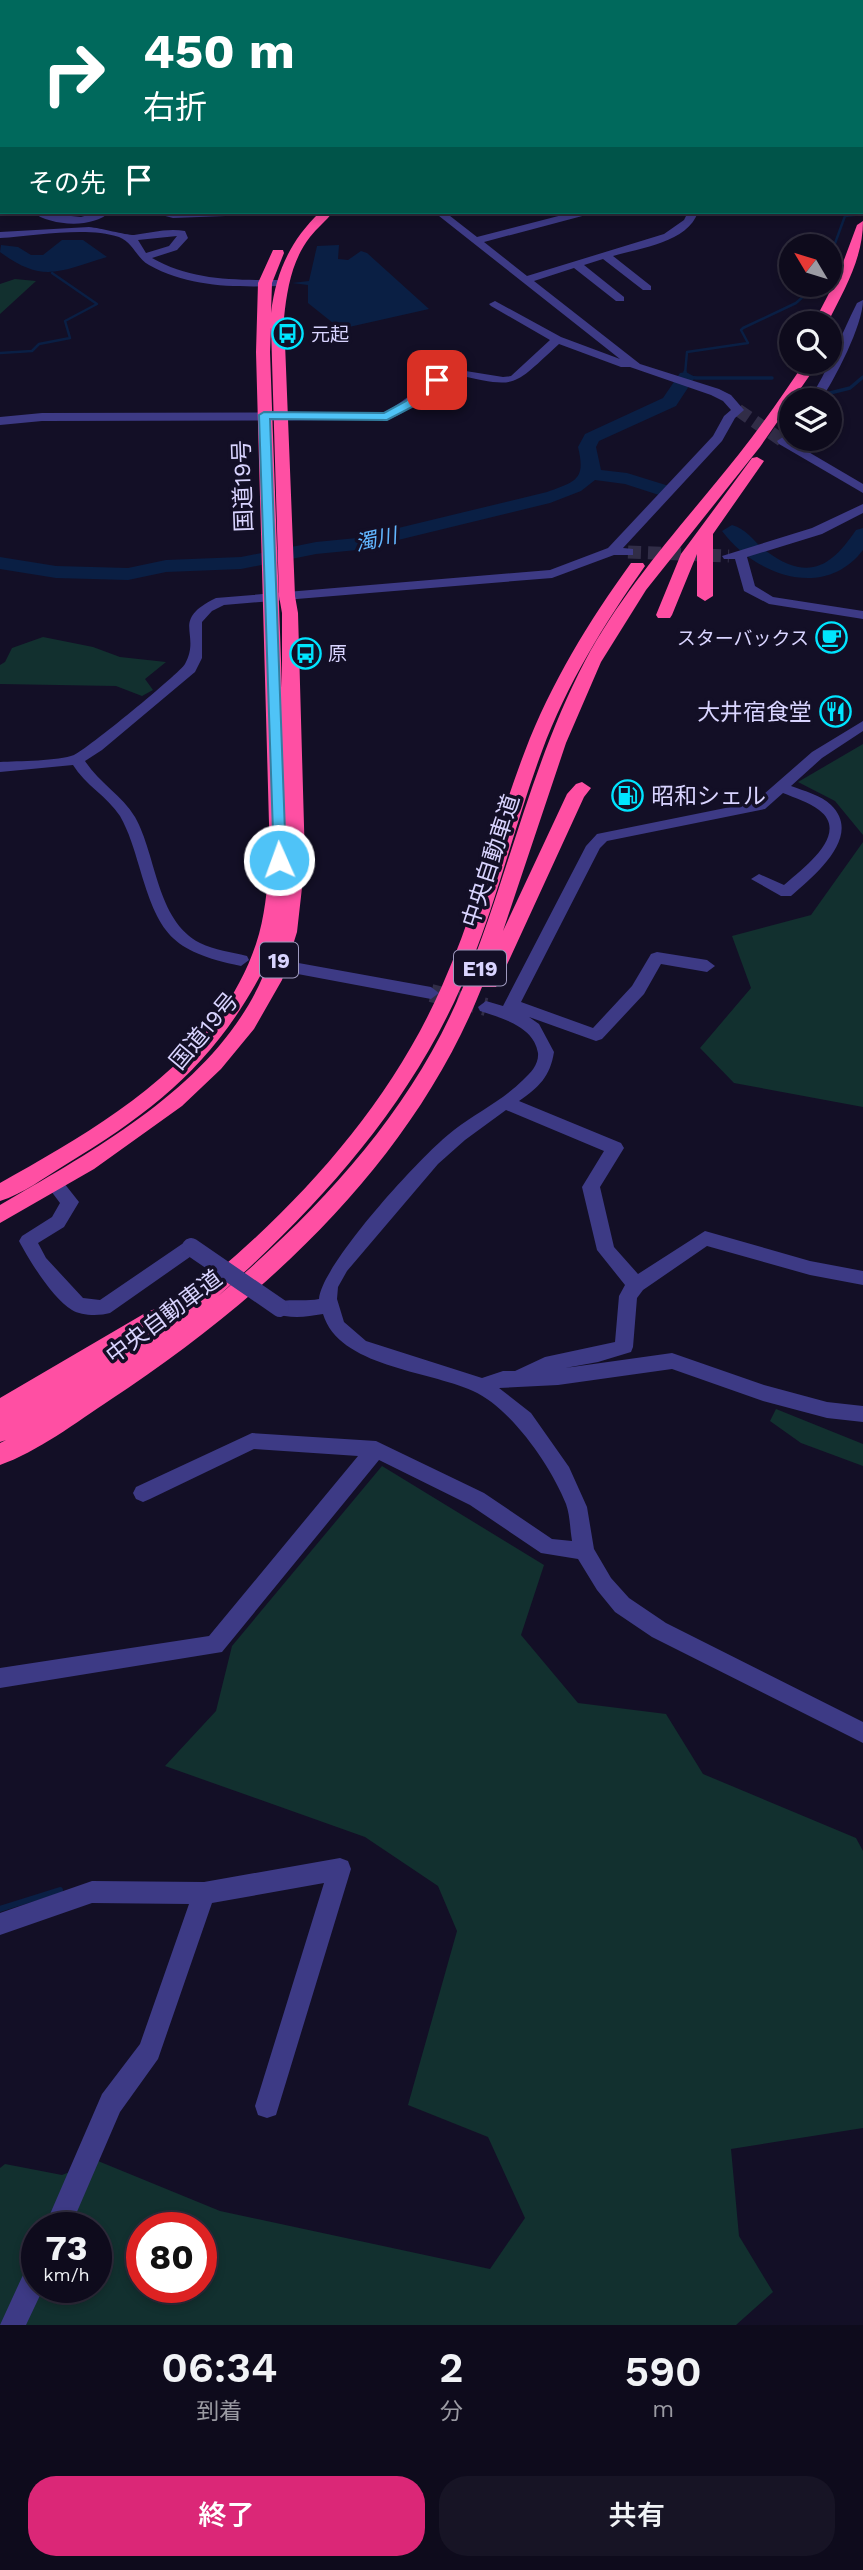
<!DOCTYPE html>
<html lang="ja">
<meta charset="utf-8">
<style>
:root{--surface:#0e0b1c;--page:#171425;--text:#f1f3f6;--muted:#9b9ba3;--line:#2e2b3b;--accent:#db2777}
body{margin:0;font-family:"Work Sans","Noto Sans JP",sans-serif;background:var(--page);color:var(--text);height:100vh;display:flex;flex-direction:column;font-size:26px;white-space:nowrap}
*{box-sizing:border-box;margin:0}
p{font-size:23px;color:var(--muted)}
.icon{flex:none;width:38px;height:38px;fill:none;stroke:currentColor;stroke-width:2;stroke-linecap:round;stroke-linejoin:round}
.map{position:relative;height:2325px;overflow:hidden}
.sheet{display:flex;flex-direction:column;background:var(--surface);flex:1}
.sheet>*{flex:none}
.guide{position:absolute;left:0px;top:0px;width:864px;height:214px;box-shadow:0 4px 10px #0003,0 0 0 2px var(--line);background:#00695c;color:#fff;overflow:hidden}
.needle{width:46px;rotate:308deg}
.fabs{position:absolute;left:779px;top:234px;display:grid;gap:14px}
.fabs a{display:grid;place-items:center;width:63px;height:63px;border-radius:50%;background:var(--surface);box-shadow:0 4px 10px #0003,0 0 0 2px var(--line);font-size:35px}
.speed{position:absolute;left:21px;top:2212px;display:flex;gap:14px;font-size:35px;font-weight:700;text-align:center}
.speed>*{display:grid;place-content:center;width:91px;height:91px;border-radius:50%;background:var(--surface);box-shadow:0 4px 10px #0003,0 0 0 2px var(--line);line-height:1}
.speed small{font-size:18px;font-weight:400}
.speed .limit{border:10px solid #d22;background:#fff;color:#111}
.pin{position:absolute;display:grid;place-items:center;width:60px;height:60px;color:#fff;margin:-30px;border-radius:14px;box-shadow:0 4px 10px #0006}
.me{position:absolute;width:77px;margin:-38px;rotate:358deg;stroke-linejoin:round;filter:drop-shadow(0 0 5px #0008)}
.turn{display:flex;align-items:center;gap:24px;height:147px;padding:0 28px;font-size:32px}
.turn .icon{width:91px;height:91px;stroke-width:2.5}
.turn b{display:block;font-size:49px;line-height:60px}
.then{display:flex;align-items:center;height:66px;padding:0 28px;background:#0003;gap:14px;font-size:26px}
.eta{display:flex;justify-content:space-evenly;align-items:center;height:119px;text-align:center}
.eta b{font-size:42px;font-weight:600;line-height:49px}
.primary-button{display:flex;gap:14px;margin-top:auto;padding:14px 28px}
.primary-button a{flex:1;height:80px;border-radius:28px;background:var(--accent);color:#fff;font-size:28px;font-weight:600;line-height:80px;text-align:center}
.primary-button a+a{background:var(--page);color:var(--text)}
.map>svg:first-child{display:block}
.green{fill:#12302f;fill-rule:evenodd}
.water{fill:#0a1f44}
.lines{fill:none;stroke-linecap:round;stroke-linejoin:round}
.stream-far2{stroke:#0a1f44;stroke-width:2.5}
.stream-far1{stroke:#0a1f44;stroke-width:3.5}
.stream{stroke:#0a1f44;stroke-width:6}
.river{fill:#0a1f44;fill-rule:evenodd}
.minor-tunnel-far1{stroke:#312d47;stroke-width:13;stroke-dasharray:13 7;stroke-linecap:butt}
.minor-tunnel{stroke:#312d47;stroke-width:18;stroke-dasharray:18 9;stroke-linecap:butt}
.minor{fill:#3d3a85;fill-rule:evenodd}
.highway{fill:#ff4fa3;fill-rule:evenodd}
.minor-bridge{stroke:#3d3a85;stroke-width:18}
.route{fill:#4fc3f7;stroke:#337fa1;stroke-width:2}
.labels{text-anchor:middle;dominant-baseline:central;stroke-width:7;stroke-linejoin:round;paint-order:stroke}
.far-poi-label{font-size:19px;fill:#d9d4ff;stroke:#130f26;text-anchor:start}
.far-water-label{font-size:21px;font-style:italic;fill:#62b6ff;stroke:#130f26}
.shield{fill:#130f26;stroke:#9e99be;stroke-width:2}
.shield-label{font-size:21px;font-weight:bold;fill:#d9d4ff}
.street-label{font-size:23px;fill:#d9d4ff;stroke:#130f26}
.poi-label{font-size:23px;fill:#d9d4ff;stroke:#130f26;text-anchor:end}
</style>
<div class="map">
<svg width="863" height="2325" viewBox="0 0 863 2325">
<rect width="100%" height="100%" fill="#130f26"/>
<g class="green">
<path d="M15 279 36 281 0 314V284Z"/>
<path d="M43 637 93 647 120 657 166 662 145 679 153 690 142 696 116 686 0 684V665L5 662 12 648Z"/>
<path d="M863 744V835L835 801 798 782Z"/>
<path d="M863 842V1107L734 1083 700 1048 751 988 732 936 811 915Z"/>
<path d="M776 1409 863 1444V1466L801 1443 770 1421Z"/>
<path d="M382 1466 544 1565 521 1635 578 1703 666 1714 703 1774 856 1838 863 1851V2128L731 2149 739 2236 773 2292 736 2325H0V2168L5 2164 62 2175 98 2161 220 2211 490 2269 525 2218 488 2137 408 2105 457 1931 438 1886 365 1837 165 1766 216 1711 232 1646ZM37 2228H96V2287H37ZM142 2228H201V2287H142Z"/>
</g>
<g class="water">
<path d="M62 240H83L107 257C60 271 43 284 0 252L1 245 18 247 31 255H43Z"/>
<path d="M339 245 338 259 348 260 361 251 367 253 429 309 349 327H338L308 303V285L292 283 309 281 317 246Z"/>
</g>
<g class="lines">
<g class="stream-far2">
<path d="M830 257 845 216 863 214"/>
<path d="M0 353 32 351 39 344 70 338 65 321 97 304 52 273"/>
<path d="M685 374 687 352 748 343 741 330 743 328 796 303 816 285"/>
</g>
<g class="stream-far1">
<path d="M685 372 686 377 697 378H772"/>
<path d="M830 393 850 388 863 377"/>
</g>
<path class="stream" d="M0 1909 60 1890"/>
<g class="river">
<path d="M686 372 695 377 676 406 599 441 596 447 601 470 627 473 669 486 671 490 669 494 662 496 625 484 595 480 581 491 550 503 357 550 316 554 241 569 166 572 128 580 56 578 0 569V557L56 566 128 568 166 560 241 557 316 542 357 538 547 492C576 481 586 480 578 447L585 434 663 398 680 373Z"/>
<path d="M732 525C747 529 754 542 766 551 808 582 831 567 856 530L863 528V550C824 601 755 575 722 531Z"/>
</g>
<g class="minor-tunnel-far1">
<path d="M738 410 783 441"/>
<path d="M628 552 729 556"/>
</g>
<path class="minor-tunnel" d="M431 993 486 1007"/>
<g class="minor">
<path d="M60 0H69L59 2Z"/>
<path d="M198 0H207L208 2H199Z"/>
<path d="M395 0H404L394 2Z"/>
<path d="M680 0H688L679 2Z"/>
<path d="M712 0H727L728 2H713Z"/>
<rect x="0" y="2" width="2" height="6"/>
<rect x="0" y="144" width="2" height="7"/>
<rect x="0" y="193" width="2" height="7"/>
<path d="M32 212 81 217 98 212H110C92 229 51 226 32 212Z"/>
<path d="M150 212H257L252 215 173 218Z"/>
<path d="M434 212H445L477 237 574 212H586V215L484 242 527 276 664 234 684 220 688 212H698C688 242 641 248 613 256L651 286V290H643L603 259 584 265 624 297V301H616L574 268 534 281 640 364 719 389 731 395 744 410 735 418 722 441 623 548 633 549V555H614L552 578 224 605 212 611 202 622V658L195 672 102 750 85 761C99 783 122 795 135 817 157 856 156 920 200 943 215 950 231 952 247 956L249 960 241 966C170 951 159 934 139 866 134 849 129 832 120 816 107 796 85 785 73 765L0 772V762C18 761 59 761 74 755 86 750 180 673 185 664 202 633 169 621 216 598L550 570 608 548 713 436 724 416 731 410 723 401 711 395 630 367H621L559 344C510 389 518 388 453 374 431 389 412 412 387 420L42 421 0 425V417L42 413 385 412C407 400 425 382 447 368L503 377 511 376 550 340 491 306 489 304 495 301 561 337 620 359Z"/>
<path d="M89 227C101 228 125 235 134 235 150 233 167 228 185 231L188 238 177 250 152 258C192 281 236 280 281 280L287 283 281 286C236 287 190 288 149 265 136 258 134 243 119 237 86 226 35 236 0 238V232ZM177 236 169 246 146 253 138 240Z"/>
<path d="M863 300C863 325 835 379 820 401H808C829 370 840 336 857 303Z"/>
<path d="M783 437 863 484V493L779 444 777 441Z"/>
<path d="M863 504V513L822 534 747 557 755 586 773 597 863 611V619L769 604 744 591 735 559H724L722 556 812 528Z"/>
<path d="M863 721V731L822 758 791 786C804 791 821 795 831 805 863 836 815 875 791 896H781L751 879 759 874 784 885C802 869 851 834 819 810 809 802 795 798 783 793L765 809 607 841 600 848 521 1002 593 1028 632 986 651 954 657 952 707 960 715 966 707 972 661 964 644 994 602 1039 596 1041 529 1017 539 1024 554 1052C550 1077 539 1087 519 1101L621 1143 624 1148 600 1187 614 1247 638 1274 705 1231 810 1261 863 1271V1285L810 1275 707 1246 643 1290 637 1298 633 1347 631 1352 598 1362 565 1368 672 1353 764 1385 827 1402 863 1406V1422L827 1418 763 1401 672 1369 558 1385 499 1388 531 1413 569 1467 587 1507 594 1549 611 1578 629 1598 666 1623 863 1722V1743L652 1637 615 1612 597 1590 578 1559 541 1553 470 1505 379 1460 222 1652 0 1688V1668L209 1636 358 1456 254 1449 150 1499 143 1502 136 1499 133 1493 136 1487 252 1433 376 1441 484 1493 552 1539 572 1541C570 1529 570 1515 566 1504 551 1466 511 1408 473 1391 427 1370 339 1367 323 1314 306 1317 290 1319 273 1313L271 1308 273 1303C287 1298 304 1302 319 1299 321 1265 423 1153 454 1130 476 1113 503 1100 523 1080 531 1073 539 1064 538 1053 534 1026 501 1018 480 1011L478 1007 486 1001 503 1006 586 846 597 834 755 802 812 752ZM506 1110 604 1151 582 1187 597 1250 625 1285 619 1296 615 1342 545 1357 515 1371H503L482 1378 366 1341 344 1322 337 1299 338 1287 347 1271 438 1164 465 1140Z"/>
<path d="M293 962 431 987 439 993 431 999 287 972 285 968Z"/>
<path d="M54 1176 60 1178 79 1202 64 1227 38 1243 46 1258 83 1298 100 1300 185 1242H197L200 1247 197 1252 110 1313C100 1316 81 1316 72 1310 53 1299 29 1260 19 1241L22 1236 52 1217 60 1203 45 1183 48 1178Z"/>
<path d="M340 1858 348 1861 351 1869 276 2115 267 2118 258 2115 255 2106 324 1883 212 1903 158 2059 120 2112 70 2228H44L102 2094 140 2044 189 1904 92 1903 0 1935V1913L92 1881 204 1882Z"/>
<path d="M37 2260V2287H44L26 2325H0L28 2264Z"/>
</g>
<g class="highway">
<path d="M516 0H526L515 2Z"/>
<path d="M828 0H838L839 2H828Z"/>
<path d="M320 212H333C326 221 317 228 310 237 292 260 287 289 284 318L295 596 298 613 305 861 297 932 282 980 254 1029 221 1069 182 1106 94 1169 0 1223V1205C103 1145 232 1076 271 955 221 1057 161 1107 65 1165 45 1177 23 1194 0 1201V1183C100 1127 217 1060 256 944 265 917 267 888 270 860L256 352 258 283 273 250H283L284 253 272 283 271 313C276 272 290 241 320 212ZM271 327 279 596 282 613V688L270 352Z"/>
<path d="M863 221C863 259 844 290 827 324H813L838 276 857 225Z"/>
<path d="M805 362H819L760 447 646 590 601 662 566 743 503 931 567 794 576 784 582 782 591 788 584 797 499 982 496 987H482C412 1163 265 1298 110 1400 77 1422 37 1452 0 1465V1443L6 1440 0 1442V1420L4 1418 0 1420V1398L147 1312 155 1309 164 1314C278 1228 384 1118 442 986 476 910 495 829 525 751 551 683 589 621 631 563H643L645 566C604 624 567 684 542 751 513 829 495 911 461 987 406 1111 317 1208 217 1297 318 1211 412 1112 463 987 507 880 531 764 585 661 626 584 686 521 739 454 763 424 784 393 805 362Z"/>
<path d="M757 457 764 461 713 534V596L705 601 697 596V554L672 615 670 618H658L656 615 681 554 752 458Z"/>
</g>
<path class="minor-bridge" d="M191 1247 280 1308"/>
</g>
<path class="route" d="M437 376 442 380 414 406 387 420 270 419 286 860 284 863H274L259 415 264 412 384 413 406 401 420 386Z"/>
<defs>
<symbol id="bus-ring" viewBox="-11 -11 22 22"><circle r="9.5" fill="#130f26" stroke="#00e5ff" stroke-width="1.5"/><path d="M-5-6H5V4H4V6H2V4H-2V6H-4V4H-5ZM-3.5-4V0h7V-4ZM-3.5 1.2v1.5H-2V1.2ZM2 1.2v1.5H3.5V1.2Z" fill="#00e5ff"/></symbol>
<symbol id="cafe-ring" viewBox="-11 -11 22 22"><circle r="9.5" fill="#130f26" stroke="#00e5ff" stroke-width="1.5"/><path d="M-5.5-4.5H6V0H3Q3 3.5 0 3.5H-2.5Q-5.5 3.5-5.5 0ZM3-3.2v2h1.7v-2ZM-6 4.5H4V6H-6Z" fill="#00e5ff"/></symbol>
<symbol id="restaurant-ring" viewBox="-11 -11 22 22"><circle r="9.5" fill="#130f26" stroke="#00e5ff" stroke-width="1.5"/><path d="M-5-6h1v4h1v-4h1v4h1v-4h1v5L-1.5 .5V6h-2V.5L-5-1ZM5-6V6H3V1.5H1.5Q1.5-4 5-6Z" fill="#00e5ff"/></symbol>
<symbol id="fuel-ring" viewBox="-11 -11 22 22"><circle r="9.5" fill="#130f26" stroke="#00e5ff" stroke-width="1.5"/><path d="M-5.5-6h7V0h2V4h1.3V-2.5L3-4.5l.8-.8L6-3V5H2.5V1h-1V6h-7ZM-4.2-4.7v3.2H.2V-4.7Z" fill="#00e5ff"/></symbol>
</defs>
<g fill-rule="evenodd">
<use href="#bus-ring" x="270" y="316" width="35" height="35"/>
<use href="#cafe-ring" x="814" y="620" width="35" height="35"/>
<use href="#bus-ring" x="288" y="636" width="35" height="35"/>
<use href="#restaurant-ring" x="818" y="694" width="35" height="35"/>
<use href="#fuel-ring" x="610" y="778" width="35" height="35"/>
</g>
<g class="labels">
<g class="far-poi-label">
<text x="311" y="334">元起</text>
<text x="809" y="638" text-anchor="end">スターバックス</text>
<text x="328" y="653">原</text>
</g>
<g class="far-water-label">
<text transform="translate(376 539) rotate(-12)">濁川</text>
</g>
<g class="shield">
<rect x="260" y="942.5" width="38" height="35" rx="5"/>
<rect x="454" y="950.5" width="52" height="35" rx="5"/>
</g>
<g class="shield-label">
<text x="279" y="960">19</text>
<text x="480" y="968">E19</text>
</g>
<g class="street-label">
<text transform="translate(243 486) rotate(-92)">国道19号</text>
<text transform="translate(491 861) rotate(-72)">中央自動車道</text>
<text transform="translate(204 1031) rotate(-50)">国道19号</text>
<text transform="translate(164 1317) rotate(-37)">中央自動車道</text>
</g>
<g class="poi-label">
<text x="812" y="712">大井宿食堂</text>
<text x="651" y="796" text-anchor="start">昭和シェル</text>
</g>
</g>
</svg>
<div class="fabs">
<a><svg class="needle" viewBox="-14 -14 28 28"><path d="M0-13l5 13h-10z" fill="#e53935"/><path d="M0 13l5-13h-10z" fill="#9b9ba3"/></svg></a>
<a><svg class="icon" aria-label="search" viewBox="0 0 24 24"><circle cx="10" cy="10" r="6"/><path d="M15 15l6 6"/></svg></a>
<a><svg class="icon" aria-label="layers" viewBox="0 0 24 24"><path d="M12 4l9 5-9 5-9-5zM3 14l9 5 9-5"/></svg></a>
</div>
<div class="speed"><div>73<small>km/h</small></div><div class="limit">80</div></div>
<div class="pin" style="left:437px;top:380px;background:#d93025"><svg class="icon" aria-label="arrive" viewBox="0 0 24 24"><path d="M6 21V4h12l-3 4 3 4H6"/></svg></div>
<svg class="me" style="left:279px;top:860px" viewBox="-20 -20 40 40"><circle r="17" fill="#4fc3f7" stroke="#fff" stroke-width="3"/><path d="M0-11L8 9 0 5-8 9z" fill="#fff"/></svg>
<div class="guide">
<div class="turn"><svg class="icon" aria-label="right" viewBox="0 0 24 24"><path d="M7 20v-9h11M14 6l5 5-5 5"/></svg><div><b>450 m</b>右折</div></div>
<div class="then">その先<svg class="icon" aria-label="arrive" viewBox="0 0 24 24"><path d="M6 21V4h12l-3 4 3 4H6"/></svg></div>
</div>
</div>
<section class="sheet">
<div class="eta">
<div><b>06:34</b><p>到着</p></div>
<div><b>2</b><p>分</p></div>
<div><b>590</b><p>m</p></div>
</div>
<div class="primary-button"><a>終了</a><a>共有</a></div>
</section>
